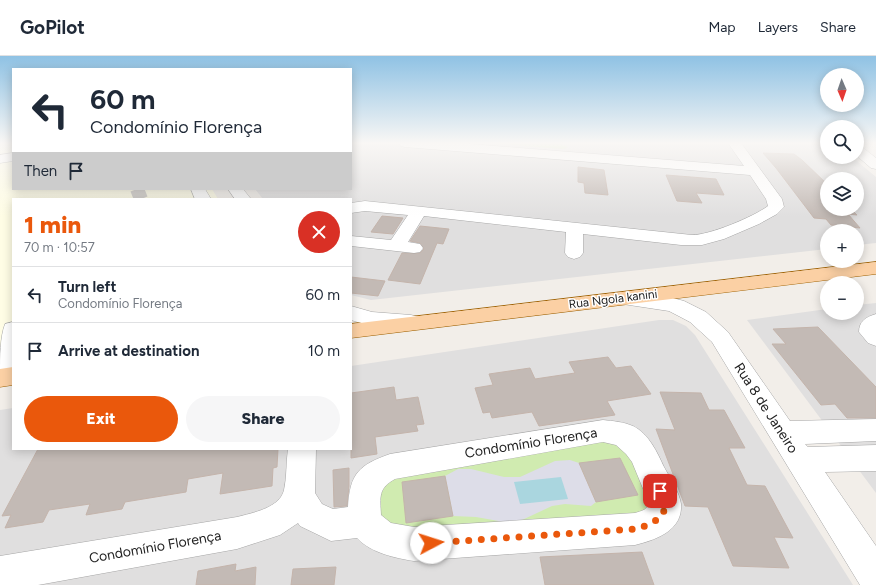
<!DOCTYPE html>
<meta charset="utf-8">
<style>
:root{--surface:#fff;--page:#f6f6f7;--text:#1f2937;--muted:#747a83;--line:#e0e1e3;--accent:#ea580c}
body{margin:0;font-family:Figtree,sans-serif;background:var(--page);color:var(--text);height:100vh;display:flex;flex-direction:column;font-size:15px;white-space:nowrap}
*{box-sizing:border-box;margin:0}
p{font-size:13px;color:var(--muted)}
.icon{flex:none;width:22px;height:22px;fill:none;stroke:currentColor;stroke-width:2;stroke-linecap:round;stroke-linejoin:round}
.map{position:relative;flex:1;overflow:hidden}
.details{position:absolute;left:12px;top:142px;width:340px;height:252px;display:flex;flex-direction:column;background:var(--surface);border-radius:0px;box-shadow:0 2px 10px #0003}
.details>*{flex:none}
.banner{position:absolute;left:12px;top:12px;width:340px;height:122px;border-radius:0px;box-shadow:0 2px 10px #0003;background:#fff;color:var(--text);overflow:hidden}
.needle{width:26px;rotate:178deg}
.controls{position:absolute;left:820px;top:12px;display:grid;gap:8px}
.controls a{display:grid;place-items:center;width:44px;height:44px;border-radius:50%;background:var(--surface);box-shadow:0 2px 10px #0003;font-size:20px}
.pin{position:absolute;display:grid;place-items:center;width:34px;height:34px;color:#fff;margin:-17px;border-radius:8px;box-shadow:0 2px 6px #0006}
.me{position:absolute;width:44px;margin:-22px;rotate:85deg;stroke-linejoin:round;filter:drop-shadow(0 0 3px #0008)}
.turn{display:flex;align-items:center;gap:14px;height:84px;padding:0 12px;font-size:18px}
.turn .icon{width:52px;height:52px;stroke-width:2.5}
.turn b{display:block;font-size:28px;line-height:34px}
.then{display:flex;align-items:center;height:38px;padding:0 12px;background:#0003;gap:8px;font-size:15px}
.round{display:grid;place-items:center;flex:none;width:42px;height:42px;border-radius:21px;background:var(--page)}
.summary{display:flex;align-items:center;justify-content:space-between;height:68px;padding:0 12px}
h1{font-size:24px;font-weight:800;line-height:30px;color:var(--accent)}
.primary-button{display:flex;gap:8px;margin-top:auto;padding:8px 12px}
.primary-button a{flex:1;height:46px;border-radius:24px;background:var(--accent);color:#fff;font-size:16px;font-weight:800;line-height:46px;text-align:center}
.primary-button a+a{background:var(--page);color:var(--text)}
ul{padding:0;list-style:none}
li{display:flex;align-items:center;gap:12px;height:56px;padding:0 12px;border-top:1px solid var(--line)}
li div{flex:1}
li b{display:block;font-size:15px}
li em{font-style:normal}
header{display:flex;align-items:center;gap:24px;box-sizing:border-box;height:56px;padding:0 20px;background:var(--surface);border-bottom:1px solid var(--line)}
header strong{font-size:19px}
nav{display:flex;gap:22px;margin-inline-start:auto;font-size:14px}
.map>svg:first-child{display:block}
.residential{fill:#e0dfdf;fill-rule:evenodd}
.education{fill:#fffde5}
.grass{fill:#d0ebb0}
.plaza{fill:#dddde8}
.water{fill:#aad6df}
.building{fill:#c3bab5;stroke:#c4b4ab}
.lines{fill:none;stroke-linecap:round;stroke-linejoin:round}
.minor-tunnel{stroke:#c8c5c1;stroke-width:14;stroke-dasharray:14 7;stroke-linecap:butt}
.minor-casing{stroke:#a6a6a6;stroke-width:1}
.major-casing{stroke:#9e6001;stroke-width:1}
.minor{fill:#fff;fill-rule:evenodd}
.major{fill:#fbd0a4;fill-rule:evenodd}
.route{stroke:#ea580c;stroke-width:7;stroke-dasharray:0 12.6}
.labels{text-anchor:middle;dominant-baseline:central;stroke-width:3;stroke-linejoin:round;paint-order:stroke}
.street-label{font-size:12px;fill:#222;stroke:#fff}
.near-street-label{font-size:14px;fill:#222;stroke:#fff}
</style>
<header>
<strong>GoPilot</strong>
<nav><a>Map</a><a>Layers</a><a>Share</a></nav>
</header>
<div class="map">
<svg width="876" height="529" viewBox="0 0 876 529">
<rect width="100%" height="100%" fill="#f2eee9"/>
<g class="residential">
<path d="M351 87H827V101H852L876 121V187L857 189V175H827V193L371 244 351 239V143H263L255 133H351ZM827 123H857V153H827Z"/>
<path d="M876 247V437L747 264 827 253V257H857V249Z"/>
<path d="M659 264H673L686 270 695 279 853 529H0V354L13 352V393H351V310Z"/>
</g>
<path class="education" d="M0 87H13V133H212L218 143H13V288L0 290Z"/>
<g class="grass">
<path d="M490 87H560L568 91 563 93Z"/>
<path d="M595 386H610L631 395 651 446 643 456 628 463 399 478 379 457C378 440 380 433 393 421Z"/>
</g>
<path class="plaza" d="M570 404 579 407 596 446 591 450 565 448 552 450 522 464 510 467 476 461 453 460 445 420 458 413H471L504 421H520L555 405Z"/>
<path class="water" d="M561 421 568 443 520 448 514 426Z"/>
<g class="building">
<path d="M763 97 794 98 802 104 827 128V153H851L857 159 848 158 860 172 831 169 826 163 814 162 776 112Z"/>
<path d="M578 111 604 114 608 139 585 137 584 127 578 126Z"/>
<path d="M666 119 716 123 724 139 696 137 702 147 677 145Z"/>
<path d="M382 160 403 162 393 178 371 176Z"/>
<path d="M420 170 449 173 443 188 437 187 420 228 388 224 402 197H420L424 193 420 187 410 185Z"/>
<path d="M351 221 385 225 378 240 351 237Z"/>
<path d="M818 271 876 331V362H847L835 348 821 349 772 288H786L773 273Z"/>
<path d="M608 301 616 312 631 310 651 338 607 345 615 359 539 370 532 356 492 362 490 356 483 357 475 332 493 329 489 318 530 312 535 323 575 317 569 306Z"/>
<path d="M394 331 396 344 418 341 424 368 416 369 418 375 375 381 377 398 351 402V337Z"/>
<path d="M660 336 701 337 709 354H724L745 392H729L747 429 765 430 793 482 774 481 789 512 733 510 708 451 685 450 656 373 675 374Z"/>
<path d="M38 393H278L277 411 273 412 272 430 220 438 223 417 188 423 186 436 125 446 122 453 86 459 90 448 49 454 43 466 5 472 11 459 2 460Z"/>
<path d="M620 402 638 439 596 446 579 407Z"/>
<path d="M349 412V430L347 450 334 451 333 414Z"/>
<path d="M445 420 453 460 406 467 402 426Z"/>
<path d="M642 496 654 529H545L540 501Z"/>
<path d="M236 508 235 515 256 511 255 529H196L198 515Z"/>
<path d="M336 511 334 529H291L293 513Z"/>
</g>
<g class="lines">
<path class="minor-tunnel" d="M137 133 141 143"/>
<defs>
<g id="minor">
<path d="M399 87H458L744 110 728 87H741L782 143 784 151 777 158 759 168 724 183 702 189H681L583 178V197L580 201 574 203 568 201 565 197 566 176 424 160 408 186 420 188 423 192 420 196 414 197 351 190V180L391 184 408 159 365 155 351 157V147L365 145 692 179C710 179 753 161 768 150L766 143 750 119 405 91 401 90Z"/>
<path d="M857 90 862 91 876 102V113L871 112 857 100Z"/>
<path d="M13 97V105L0 107V99Z"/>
<path d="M191 133H205L211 143H195Z"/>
<path d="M228 133H243L251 143H235Z"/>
<path d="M623 237 665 240 684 245 706 256 728 276 790 365 876 363V385L805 388 808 391 876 389V415L825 416 876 490V529H860L712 286 690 266 669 255 616 247 613 243 616 239Z"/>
<path d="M351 250 372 256 411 259 419 261 422 266 419 271C399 276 370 270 351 264Z"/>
<path d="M876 258V290L868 287 859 276C859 265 866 261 876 258Z"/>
<path d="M13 266V323L4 320 0 317C0 301 0 281 5 268Z"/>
<path d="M603 364C613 365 624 366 633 370 649 378 657 396 664 411 669 420 680 438 681 448 683 475 655 484 635 489L414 505C395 502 371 497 357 482L331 485 300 470 298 467 280 479 237 493 38 529H0V500L237 461C252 457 280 452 284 434 287 421 286 406 288 393H316L315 437 322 448 333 453 348 451C350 417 359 409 390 398ZM603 386 616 389 626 398 632 406 649 447C648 454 641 455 635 457L414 471 391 467 381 459C380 441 378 432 395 423Z"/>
</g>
<g id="major">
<path d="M876 206V218L351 282V268Z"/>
<path d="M13 311V329L0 331V313Z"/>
</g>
</defs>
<use href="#minor" class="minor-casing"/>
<use href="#major" class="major-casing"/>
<use href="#minor" class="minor"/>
<use href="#major" class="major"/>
</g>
<linearGradient id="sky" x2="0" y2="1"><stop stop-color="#8fc2e4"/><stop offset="0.54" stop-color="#f9f7f5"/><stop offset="1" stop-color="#f9f7f5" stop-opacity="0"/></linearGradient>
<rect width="876" height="161" fill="url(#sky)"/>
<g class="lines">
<path class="route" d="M431 487 635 473C647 470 667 463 665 446 665 443 662 438 660 435"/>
</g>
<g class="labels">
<g class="street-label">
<text transform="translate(613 243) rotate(-7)">Rua Ngola kanini</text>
</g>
<g class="near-street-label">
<text transform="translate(766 352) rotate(57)">Rua 8 de Janeiro</text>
<text transform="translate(531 387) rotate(-9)">Condomínio Florença</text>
<text transform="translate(155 491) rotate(-10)">Condomínio Florença</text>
</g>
</g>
</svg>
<div class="controls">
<a><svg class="needle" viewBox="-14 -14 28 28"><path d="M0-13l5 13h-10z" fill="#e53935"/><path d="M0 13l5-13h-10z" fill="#747a83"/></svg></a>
<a><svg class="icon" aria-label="search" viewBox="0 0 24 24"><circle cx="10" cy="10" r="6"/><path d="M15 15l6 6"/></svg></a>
<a><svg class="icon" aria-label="layers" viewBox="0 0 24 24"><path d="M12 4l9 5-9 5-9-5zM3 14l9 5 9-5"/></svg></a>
<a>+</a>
<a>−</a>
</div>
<div class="pin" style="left:660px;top:435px;background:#d93025"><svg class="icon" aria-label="arrive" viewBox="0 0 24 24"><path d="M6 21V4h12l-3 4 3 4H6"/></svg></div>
<svg class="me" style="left:431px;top:487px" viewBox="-20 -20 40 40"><circle r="19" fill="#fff"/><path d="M0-13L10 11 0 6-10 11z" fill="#ea580c"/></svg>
<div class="banner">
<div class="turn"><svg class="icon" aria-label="left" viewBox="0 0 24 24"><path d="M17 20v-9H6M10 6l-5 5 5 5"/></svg><div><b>60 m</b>Condomínio Florença</div></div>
<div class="then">Then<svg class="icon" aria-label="arrive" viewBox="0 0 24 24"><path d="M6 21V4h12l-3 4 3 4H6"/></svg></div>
</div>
<section class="details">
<div class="summary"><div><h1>1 min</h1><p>70 m · 10:57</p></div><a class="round" style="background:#d93025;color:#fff"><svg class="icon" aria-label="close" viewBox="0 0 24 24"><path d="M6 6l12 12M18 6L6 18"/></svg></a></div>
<ul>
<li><svg class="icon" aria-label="left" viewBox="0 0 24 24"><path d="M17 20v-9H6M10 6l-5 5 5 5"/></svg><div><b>Turn left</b><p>Condomínio Florença</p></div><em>60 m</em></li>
<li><svg class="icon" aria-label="arrive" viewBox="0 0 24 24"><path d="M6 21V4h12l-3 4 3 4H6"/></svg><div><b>Arrive at destination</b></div><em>10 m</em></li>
</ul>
<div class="primary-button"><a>Exit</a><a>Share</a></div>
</section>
</div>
